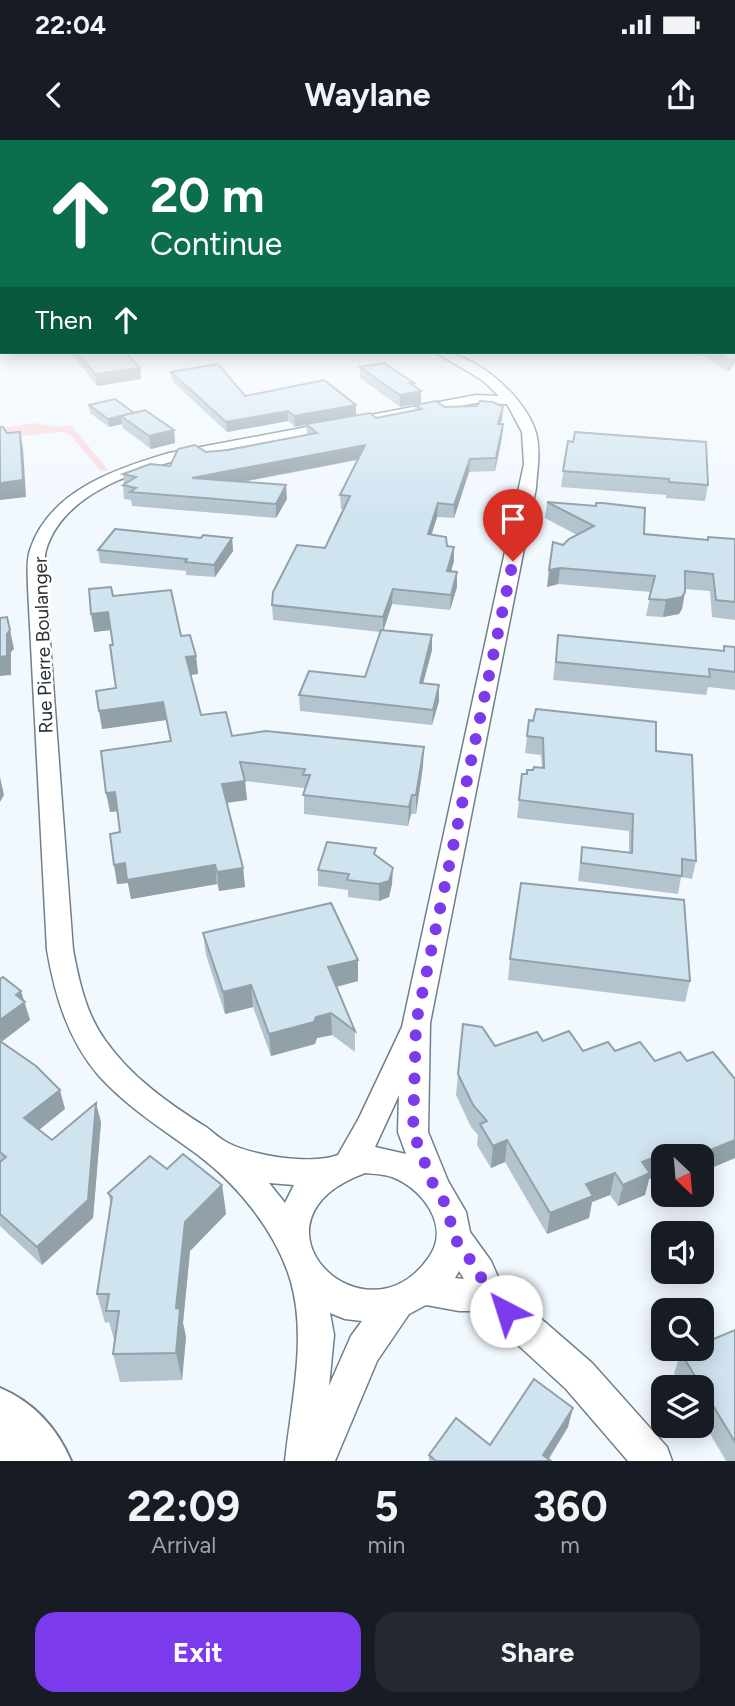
<!DOCTYPE html>
<style>
:root{--surface:#171b24;--page:#242831;--text:#f1f3f6;--muted:#9ea1a6;--accent:#7c3aed}
body{margin:0;font-family:Figtree,sans-serif;background:var(--page);color:var(--text);height:100vh;display:flex;flex-direction:column;font-size:26px;white-space:nowrap}
*{box-sizing:border-box;margin:0}
p{font-size:23px;color:var(--muted)}
.icon{flex:none;width:38px;height:38px;fill:none;stroke:currentColor;stroke-width:2;stroke-linecap:round;stroke-linejoin:round}
.map{position:relative;height:1321px;overflow:hidden}
.panel{display:flex;flex-direction:column;background:var(--surface);flex:1}
.panel>*{flex:none}
.hud{position:absolute;left:0px;top:0px;width:735px;height:214px;box-shadow:0 4px 18px #0003;background:#0b6e4f;color:#fff;overflow:hidden}
.needle{width:46px;rotate:154deg}
.tools{position:absolute;left:651px;top:1004px;display:grid;gap:14px}
.tools a{display:grid;place-items:center;width:63px;height:63px;border-radius:14px;background:var(--surface);box-shadow:0 4px 18px #0003;font-size:35px}
.pin{position:absolute;display:grid;place-items:center;width:60px;height:60px;color:#fff;margin:-72px -30px;border-radius:50% 50% 50% 0;rotate:-45deg;box-shadow:0 0 7px #0007}
.pin .icon{rotate:45deg}
.me{position:absolute;width:77px;margin:-38px;rotate:320deg;stroke-linejoin:round;filter:drop-shadow(0 0 5px #0008)}
.turn{display:flex;align-items:center;gap:24px;height:147px;padding:0 35px;font-size:32px}
.turn .icon{width:91px;height:91px;stroke-width:2.5}
.turn b{display:block;font-size:49px;line-height:60px}
.then{display:flex;align-items:center;height:66px;padding:0 35px;background:#0003;gap:14px;font-size:26px}
.eta{display:flex;justify-content:space-evenly;align-items:center;height:119px;text-align:center}
.eta b{font-size:42px;font-weight:700;line-height:49px}
.action{display:flex;gap:14px;margin-top:auto;padding:14px 35px}
.action a{flex:1;height:80px;border-radius:21px;background:var(--accent);color:#fff;font-size:28px;font-weight:700;line-height:80px;text-align:center}
.action a+a{background:var(--page);color:var(--text)}
.status{display:flex;justify-content:space-between;align-items:center;height:49px;padding:0 35px;background:var(--surface);direction:ltr}
.status svg{height:19px;fill:currentColor}
header{display:flex;justify-content:space-between;align-items:center;height:91px;padding:0 35px;background:var(--surface);font-size:32px;font-weight:700}
.map>svg:first-child{display:block}
.green{fill:#f9d8db}
.lines{fill:none;stroke-linecap:round;stroke-linejoin:round}
.minor-casing{stroke:#6e808b;stroke-width:3}
.tertiary-casing{stroke:#6e808b;stroke-width:4}
.motorway-casing{stroke:#6e808b;stroke-width:4}
.minor{fill:#fff;fill-rule:evenodd}
.tertiary{fill:#fff;fill-rule:evenodd}
.motorway{fill:#fff;fill-rule:evenodd}
.wall{fill:#b3c4ce}
.shaded-wall{fill:#92a0a8}
.building{fill:#d0e4f0;stroke:#92a0a8;stroke-width:2}
.route{stroke:#7c3aed;stroke-width:12;stroke-dasharray:0 21.6}
.labels{text-anchor:middle;dominant-baseline:central;stroke-width:5;stroke-linejoin:round;paint-order:stroke}
.street-label{font-size:19px;fill:#2c3338;stroke:#fff}
</style>
<div class="status"><b>22:04</b><svg viewBox="0 0 49 12"><path d="M0 12V9h3v3zM5 12V6h3v6zM10 12V3h3v9zM15 12V0h3v12zM26 1h20v11H26zM47 4h2v5h-2z"/></svg></div>
<header><svg class="icon" aria-label="back" viewBox="0 0 24 24"><path d="M15 5l-7 7 7 7"/></svg>Waylane<svg class="icon" aria-label="share" viewBox="0 0 24 24"><path d="M12 15V3M7 8l5-5 5 5M5 13v7h14v-7"/></svg></header>
<div class="map">
<svg width="735" height="1321" viewBox="0 0 735 1321">
<rect width="100%" height="100%" fill="#f1f8fe"/>
<path class="green" d="M35 283 56 287 71 285 108 330 101 331 70 295 63 292 0 298V288Z"/>
<g class="lines">
<defs>
<path id="minor" d="M435 212C473 210 526 257 536 293 541 312 537 329 536 348L430 883 428 992 448 1041 466 1072 470 1092 491 1121 501 1144 592 1223 667 1307 672 1321H628L566 1249 481 1171H459L426 1165 409 1174 377 1221 335 1321H285C291 1264 307 1198 291 1142 277 1093 239 1046 198 1015 164 990 128 968 99 936 68 900 55 856 47 810L28 448C28 436 26 422 30 410 49 351 115 329 169 313L476 255 499 256 482 240ZM476 263 507 264 522 292 524 324 402 887 359 978 338 1015C311 1025 254 1016 228 1003 220 999 213 992 206 987 169 964 131 937 105 900 86 874 79 841 73 810L46 448C45 436 43 422 46 410 64 350 143 329 196 315ZM399 955 398 992 406 1014 375 1007ZM365 1033C374 1034 383 1034 392 1037 422 1048 451 1086 429 1117 365 1210 234 1081 365 1033ZM269 1043 294 1045 285 1063ZM459 1131 464 1139 455 1138ZM330 1173 345 1179 362 1181 351 1196 329 1246 334 1195Z"/>
<rect id="tertiary" x="0" y="199" width="2" height="8"/>
<path id="motorway" d="M0 1248C33 1262 57 1288 71 1321H0Z"/>
</defs>
<use href="#minor" class="minor-casing"/>
<use href="#tertiary" class="tertiary-casing"/>
<use href="#motorway" class="motorway-casing"/>
<use href="#minor" class="minor"/>
<use href="#tertiary" class="tertiary"/>
<use href="#motorway" class="motorway"/>
</g>
<g class="wall">
<path d="M71 212H125L140 228 141 239 97 246 72 215Z"/>
<path d="M689 212H733L735 223 728 232 707 218Z"/>
<path d="M360 227 414 246 421 251V263L400 267 360 238Z"/>
<path d="M171 232 245 256 324 240 295 287 288 281 227 292 172 241Z"/>
<path d="M89 265 134 273 174 290 175 303 151 309 123 288 122 284 109 287 90 273Z"/>
<path d="M415 265 445 267H503L501 284H503L502 297 495 331 469 332 454 378 437 377 432 394 447 406 454 407V421L451 431 457 447 450 470 392 464 383 490 432 510 423 544 439 561 432 585 300 571 299 555 365 537 380 492 273 480 272 465 325 408 343 369H341L340 355 358 320 243 342 287 359 276 378 132 366 131 360 124 359 123 345 124 344 123 334 170 326 206 312 228 310 307 295 306 284 376 278 415 271Z"/>
<path d="M568 301 708 345 705 361 666 358V355L561 347Z"/>
<path d="M547 362 644 394 707 400 708 397 735 399V480L712 477 710 451 685 449 682 469 679 474 663 477 646 476 651 452 558 444 547 447 563 405 577 395 545 378Z"/>
<path d="M201 398H232L233 411 215 437 186 435V431L100 423 98 410Z"/>
<path d="M113 456 181 496 196 516 198 534 190 535 201 575 232 596 423 626 416 674H411L408 686 304 674V648L245 641 247 660 227 663 243 728 245 747 219 751 217 744 131 759 128 743 117 744 120 692 117 671 110 672 170 601 166 580 102 589 116 548 113 505 111 490 94 492Z"/>
<path d="M558 495 723 511 724 506 735 507V550L708 547 706 555 553 540Z"/>
<path d="M529 580 656 611 696 721 692 739 681 737 678 754 578 741 582 707 629 712V691L517 678 522 634H526L533 630 542 628 541 615 525 613Z"/>
<path d="M376 715 392 744 389 757 379 761 348 757V750L318 746V730Z"/>
<path d="M203 793 358 841 336 847 355 891V912L332 895 317 898 315 904 271 916 253 867 225 874 206 815Z"/>
<path d="M510 819 690 841 685 862 508 840Z"/>
<path d="M0 839 24 861 30 880 1 902 65 969 39 990 52 1000 101 982 93 1078 42 1125 0 1086Z"/>
<path d="M463 884 495 906 543 901 583 911H615L655 921 735 1018 702 1032V1017H663L649 1039 645 1055 618 1066 610 1055 592 1062 589 1078 547 1094 505 1022 491 1028 477 1005 478 995 471 987 456 955Z"/>
<path d="M167 1029 222 1045 226 1074 190 1111 183 1183 186 1197 182 1240 120 1242 113 1214 114 1199 109 1182 105 1183 97 1154 111 1065 108 1053Z"/>
<path d="M735 1190V1321H726L702 1280V1248H683L674 1233 681 1213Z"/>
<path d="M568 1287 549 1319 551 1321H429V1315L490 1305Z"/>
</g>
<g class="shaded-wall">
<path d="M735 215V223L728 232 730 221Z"/>
<path d="M140 228 141 239 97 246 95 234Z"/>
<path d="M410 243H414L413 252 421 251V263L400 267V255Z"/>
<path d="M356 265V275L295 287 294 276Z"/>
<path d="M503 267 502 279 497 296 498 284Z"/>
<path d="M288 271V281L227 292 226 282Z"/>
<path d="M134 273 121 276 122 284 109 287 108 279Z"/>
<path d="M503 284 502 297 495 331 496 318Z"/>
<path d="M174 290 175 303 151 309 149 296Z"/>
<path d="M20 292 23 308 26 357 0 360V343Z"/>
<path d="M365 305V318L193 351 192 338Z"/>
<path d="M470 319 469 332 454 378V365Z"/>
<path d="M286 345 287 359 276 378V364Z"/>
<path d="M438 363 437 377 427 408 428 394Z"/>
<path d="M232 398 233 411 215 437 214 425Z"/>
<path d="M454 407V421L447 446V431Z"/>
<path d="M560 428 558 444 547 447 549 430Z"/>
<path d="M457 432V447L450 470 451 455Z"/>
<path d="M393 449 392 464 383 492V477Z"/>
<path d="M685 452 682 469 679 474 663 477 666 460Z"/>
<path d="M108 472 111 490 94 492 91 474Z"/>
<path d="M10 490 14 509 11 512V535L0 536V517L7 494Z"/>
<path d="M432 495V510L419 558 420 543Z"/>
<path d="M196 516 198 534 188 535 186 517Z"/>
<path d="M439 545V561L432 585 433 570Z"/>
<path d="M163 562 166 580 102 589 99 571Z"/>
<path d="M424 607 423 626 416 674V655Z"/>
<path d="M0 637 4 655 0 662Z"/>
<path d="M245 641 247 660 224 663 222 644Z"/>
<path d="M115 652 118 671 110 672 106 653Z"/>
<path d="M412 655 411 674 408 686 409 667Z"/>
<path d="M125 723 215 725 217 744 131 759 128 743 117 744 114 725Z"/>
<path d="M243 728 245 747 219 751 217 732Z"/>
<path d="M393 728 392 744 389 757 379 761V744Z"/>
<path d="M358 820V841L328 849V827Z"/>
<path d="M251 845 253 867 225 874 223 852Z"/>
<path d="M21 851 30 880 0 903V880L16 855Z"/>
<path d="M331 873 332 895 317 898 315 904 271 916 269 894 316 877Z"/>
<path d="M60 950 65 969 30 997 24 978Z"/>
<path d="M96 963 101 982 93 1078 42 1125 37 1107Z"/>
<path d="M507 1000 505 1022 491 1028 493 1006Z"/>
<path d="M735 1000V1018L702 1032V1017H693Z"/>
<path d="M671 1011 670 1017H663V1034L649 1039 645 1055 618 1066 623 1045 642 1022Z"/>
<path d="M615 1033 610 1055 592 1062 589 1078 547 1094 550 1073 586 1044Z"/>
<path d="M222 1045 226 1074 190 1111 183 1183 186 1197 182 1240 176 1213V1168L185 1082Z"/>
<path d="M573 1268 568 1287 547 1321 543 1315Z"/>
</g>
<g class="building">
<path d="M733 189H735V215L730 221 716 212H733Z"/>
<path d="M76 212H125L140 228 95 234Z"/>
<path d="M384 223 414 243H410L421 251 400 255 360 227Z"/>
<path d="M218 224 245 256 324 240 356 265 294 276 288 271 226 282 171 232Z"/>
<path d="M115 259 134 273 108 279 89 265Z"/>
<path d="M436 261 445 267 477 266 480 261 493 262 503 267 498 284H503L496 318 470 319 454 365 438 363 428 394 446 397 447 406 454 407 447 431 457 432 451 455 393 449 383 477 272 465 273 452 297 405 325 408 350 356 340 355 365 305 192 338 286 345 276 364 130 352 136 348 123 345 136 337 123 334 150 324 170 326 178 309 195 305 206 312 228 310 317 293 306 284 370 273 376 278 422 269 415 265Z"/>
<path d="M145 270 174 290 149 296 121 276Z"/>
<path d="M0 287H3L7 293 20 292 23 340 0 343Z"/>
<path d="M575 292 706 302 708 345 669 342V339L563 331 568 301 573 302Z"/>
<path d="M547 362 596 366V363H603L645 368 644 394 708 400V397L735 399V462L716 460 713 434 685 431V452L682 457 666 460 649 459 655 436 560 428 549 430 553 402 563 405 569 399 594 386Z"/>
<path d="M115 389 201 398 203 395 232 398 214 425 185 422 187 419 98 410Z"/>
<path d="M111 447 113 456 171 450 181 496 190 495 196 516 186 517 201 575 226 572 232 596 266 591 424 607 416 655H412L409 667 303 655 310 635H303L305 629 240 622 245 641 222 644 243 728 217 732 215 725 127 740 125 723 114 725 110 694 120 692 115 652 106 653 101 611 171 601 163 562 99 571 96 551 116 548 110 505H113L108 472 91 474 89 449Z"/>
<path d="M7 477 10 490 7 494V516L0 517V478Z"/>
<path d="M381 490 432 495 420 543 439 545 433 570 299 555 309 531 365 537Z"/>
<path d="M558 495 724 511V506L735 507V532L709 529 710 537 556 522Z"/>
<path d="M536 569 656 582V611L692 615 696 721 682 719V736L581 723 582 707 632 713 633 674 519 660 522 634H527V630H533L534 627 544 628 543 598 527 596 529 580 533 581Z"/>
<path d="M327 702 376 708 374 714 393 728 389 741 379 744 347 740 349 734 318 730Z"/>
<path d="M521 743 684 760 690 841 510 819Z"/>
<path d="M331 763 358 820 328 827 355 891 331 873 316 877 314 882 269 894 251 845 223 852 203 793Z"/>
<path d="M3 837 21 851 16 855 25 862 0 880V839Z"/>
<path d="M463 884 482 887 495 906 537 892 543 901 569 891 583 911 608 902 615 911 640 902 655 921 680 912 687 921 713 912 735 939V1000L693 1017H675L671 1011 642 1022 650 1033 623 1045 615 1033 586 1044 593 1056 550 1073 507 1000 493 1006 480 984 487 981 473 965 458 934Z"/>
<path d="M0 901 36 926 60 950 24 978 52 1000 96 963 88 1060 37 1107 0 1074V1022L6 1017 0 1012Z"/>
<path d="M183 1014 222 1045 185 1082 176 1168 180 1169 176 1213 113 1214 119 1171H106L109 1154H97L112 1057 108 1053 150 1016 167 1029Z"/>
<path d="M735 1190V1302L681 1213 690 1209H702V1204Z"/>
<path d="M534 1239 573 1268 543 1315 551 1321H436L429 1315 456 1278 490 1305Z"/>
</g>
<linearGradient id="sky" x2="0" y2="1"><stop stop-color="#adb3d5"/><stop offset="0.51" stop-color="#f9fcff"/><stop offset="1" stop-color="#f9fcff" stop-opacity="0"/></linearGradient>
<rect width="735" height="374" fill="url(#sky)"/>
<g class="lines">
<path class="route" d="M506 1171 488 1155 479 1132 453 1096 448 1068 433 1044 413 992 416 883 513 421"/>
</g>
<g class="labels">
<g class="street-label">
<text transform="translate(43 505) rotate(-92)">Rue Pierre Boulanger</text>
</g>
</g>
</svg>
<div class="tools">
<a><svg class="needle" viewBox="-14 -14 28 28"><path d="M0-13l5 13h-10z" fill="#e53935"/><path d="M0 13l5-13h-10z" fill="#9ea1a6"/></svg></a>
<a><svg class="icon" aria-label="sound" viewBox="0 0 24 24"><path d="M4 9h4l5-4v14l-5-4H4zM17 9q2 3 0 6"/></svg></a>
<a><svg class="icon" aria-label="search" viewBox="0 0 24 24"><circle cx="10" cy="10" r="6"/><path d="M15 15l6 6"/></svg></a>
<a><svg class="icon" aria-label="layers" viewBox="0 0 24 24"><path d="M12 4l9 5-9 5-9-5zM3 14l9 5 9-5"/></svg></a>
</div>
<div class="pin" style="left:513px;top:421px;background:#d93025"><svg class="icon" aria-label="arrive" viewBox="0 0 24 24"><path d="M6 21V4h12l-3 4 3 4H6"/></svg></div>
<svg class="me" style="left:506px;top:1171px" viewBox="-20 -20 40 40"><circle r="19" fill="#fff"/><path d="M0-13L10 11 0 6-10 11z" fill="#7c3aed"/></svg>
<div class="hud">
<div class="turn"><svg class="icon" aria-label="ahead" viewBox="0 0 24 24"><path d="M12 20V5M6 11l6-6 6 6"/></svg><div><b>20 m</b>Continue</div></div>
<div class="then">Then<svg class="icon" aria-label="ahead" viewBox="0 0 24 24"><path d="M12 20V5M6 11l6-6 6 6"/></svg></div>
</div>
</div>
<section class="panel">
<div class="eta">
<div><b>22:09</b><p>Arrival</p></div>
<div><b>5</b><p>min</p></div>
<div><b>360</b><p>m</p></div>
</div>
<div class="action"><a>Exit</a><a>Share</a></div>
</section>
